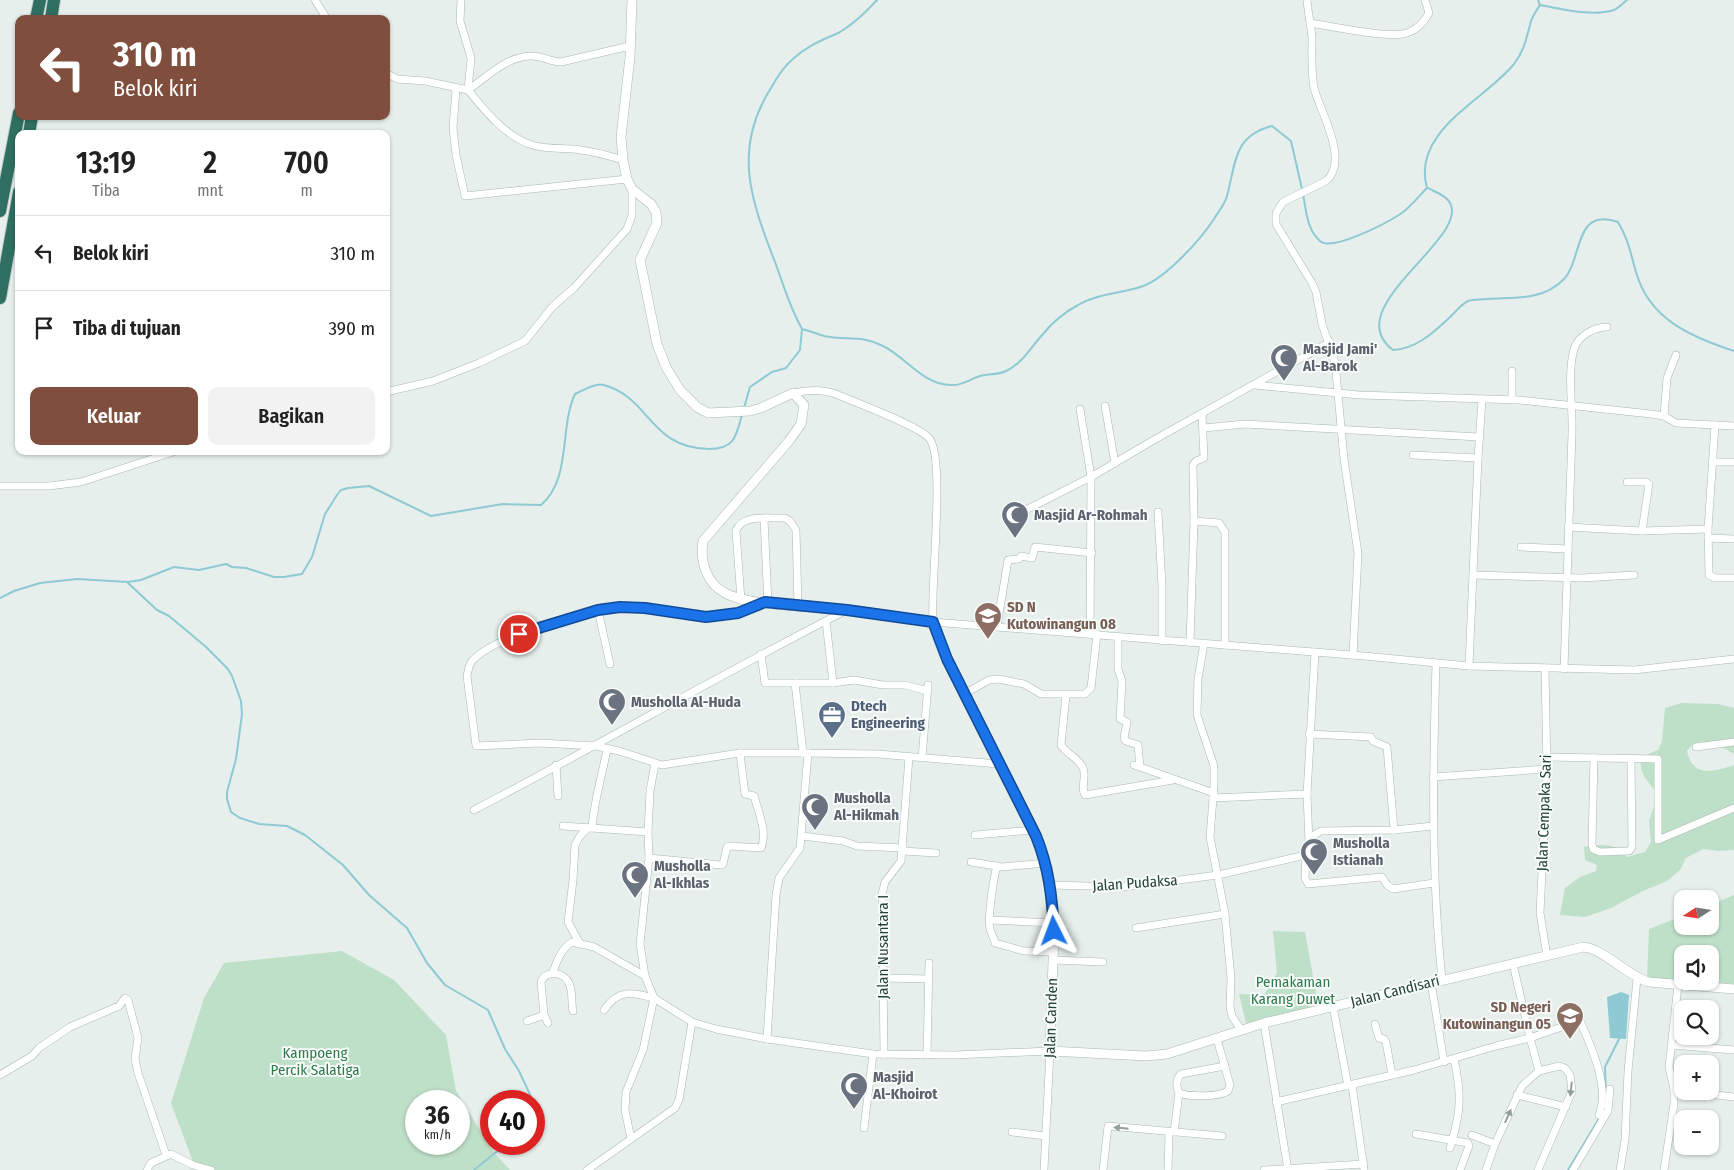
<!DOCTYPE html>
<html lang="id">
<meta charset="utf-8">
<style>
:root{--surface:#fff;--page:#f2f2f2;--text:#222;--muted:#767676;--line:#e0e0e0;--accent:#804e3d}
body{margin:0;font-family:"Fira Sans Condensed",sans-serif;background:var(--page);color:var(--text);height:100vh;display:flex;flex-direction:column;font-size:19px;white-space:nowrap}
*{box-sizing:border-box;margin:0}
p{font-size:16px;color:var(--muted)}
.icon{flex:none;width:28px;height:28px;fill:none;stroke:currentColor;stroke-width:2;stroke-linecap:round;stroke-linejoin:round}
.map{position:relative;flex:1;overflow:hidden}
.panel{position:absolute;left:15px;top:130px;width:375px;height:325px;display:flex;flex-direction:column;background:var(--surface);border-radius:10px;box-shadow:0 1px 4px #0004}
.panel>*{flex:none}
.top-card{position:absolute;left:15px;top:15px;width:375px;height:105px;border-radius:10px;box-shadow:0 1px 4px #0004;background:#804e3d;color:#fff;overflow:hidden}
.needle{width:32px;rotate:258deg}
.buttons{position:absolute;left:1674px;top:890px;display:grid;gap:10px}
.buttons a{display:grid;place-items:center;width:45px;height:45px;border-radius:10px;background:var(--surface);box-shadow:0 1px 4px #0004;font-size:25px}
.speed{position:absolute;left:405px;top:1090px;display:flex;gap:10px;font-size:25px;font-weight:700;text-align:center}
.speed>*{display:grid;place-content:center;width:65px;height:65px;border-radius:50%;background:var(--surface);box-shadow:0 1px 4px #0004;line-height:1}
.speed small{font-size:12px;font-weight:400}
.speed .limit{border:8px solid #d22;background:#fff;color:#111}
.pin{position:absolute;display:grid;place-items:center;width:42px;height:42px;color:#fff;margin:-21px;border:2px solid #fff;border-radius:50%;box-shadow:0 1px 5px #0007}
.me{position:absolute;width:55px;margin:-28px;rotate:357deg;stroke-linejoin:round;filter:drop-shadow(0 0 4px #0008)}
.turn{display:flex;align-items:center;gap:18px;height:105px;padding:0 15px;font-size:22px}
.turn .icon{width:65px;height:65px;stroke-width:2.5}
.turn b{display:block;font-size:35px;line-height:42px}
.eta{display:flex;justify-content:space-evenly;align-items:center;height:85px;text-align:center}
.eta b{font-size:30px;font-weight:600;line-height:35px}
.action{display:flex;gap:10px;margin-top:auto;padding:10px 15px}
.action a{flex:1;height:58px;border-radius:10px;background:var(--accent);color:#fff;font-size:20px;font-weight:600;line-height:58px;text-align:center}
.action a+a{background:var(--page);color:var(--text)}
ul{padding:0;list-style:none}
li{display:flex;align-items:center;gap:15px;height:75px;padding:0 15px;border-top:1px solid var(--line)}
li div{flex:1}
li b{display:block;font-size:19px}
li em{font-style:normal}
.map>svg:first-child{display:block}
.green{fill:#bfe0c8;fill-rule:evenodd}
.water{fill:#8ec9d4}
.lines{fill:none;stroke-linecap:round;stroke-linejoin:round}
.stream{stroke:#8ec9d4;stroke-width:2}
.minor-casing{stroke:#a8b8b2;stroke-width:8}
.tertiary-casing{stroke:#a8b8b2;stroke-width:10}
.motorway-casing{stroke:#c2cac8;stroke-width:14}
.minor{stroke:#fff;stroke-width:7}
.tertiary{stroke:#fff;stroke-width:9}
.motorway{stroke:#2f6f62;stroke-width:12}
.oneway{fill:#92a09c}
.route-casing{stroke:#114b97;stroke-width:12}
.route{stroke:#1a73e8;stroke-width:9}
.labels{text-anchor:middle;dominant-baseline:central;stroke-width:4;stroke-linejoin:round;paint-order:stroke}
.worship-label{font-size:15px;font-weight:bold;fill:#5b616d;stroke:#f7fbf9;text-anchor:start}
.education-label{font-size:15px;font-weight:bold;fill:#785e54;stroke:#f7fbf9;text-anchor:start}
.service-label{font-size:15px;font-weight:bold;fill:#4e5e75;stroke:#f7fbf9;text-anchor:start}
.street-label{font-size:15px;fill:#24423a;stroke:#f7fbf9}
.park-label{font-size:15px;fill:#2d7a4b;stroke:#f7fbf9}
</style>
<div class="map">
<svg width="1734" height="1170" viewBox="0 0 1734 1170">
<rect width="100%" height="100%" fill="#e6efeb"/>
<g class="green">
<path d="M1682 703 1718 704 1734 708V754C1720 745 1698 733 1687 751 1693 778 1713 772 1734 765V850L1718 851 1703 849 1686 858 1680 870 1667 881 1645 890 1611 908 1585 917 1560 915 1565 888 1580 877 1596 871 1597 865 1585 860 1584 847C1600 844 1616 842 1627 857L1645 852 1651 842 1649 821 1658 795C1646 778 1626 760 1658 750L1662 741 1665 708Z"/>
<path d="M1734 895V984L1690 981H1710V954H1682V981L1647 979 1649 929 1682 916V926H1710V905Z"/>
<path d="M1273 931 1305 932 1317 998 1320 1006 1246 1023 1239 994 1264 995 1277 973Z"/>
<path d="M342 951 394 980 446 1035 456 1091 494 1153 510 1170H196L171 1103 204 998 224 963ZM416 1101H459V1144H416Z"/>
</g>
<path class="water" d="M1621 992 1629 995 1626 1039 1610 1038 1607 997Z"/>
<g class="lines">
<g class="stream">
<path d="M877 0C866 12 855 23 840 32 823 40 808 45 794 58 784 66 777 77 771 88 732 149 751 200 775 262 784 286 789 306 802 329 810 331 817 334 824 336 846 341 860 334 883 346 906 357 923 385 951 385 962 386 970 379 980 376 988 374 998 375 1006 371 1023 363 1031 347 1043 334 1052 323 1065 312 1078 305 1098 293 1122 294 1143 286 1166 278 1201 239 1214 219 1218 212 1225 204 1227 196 1236 163 1233 136 1272 126L1291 141 1302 189"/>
<path d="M1540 5C1563 9 1591 17 1614 10 1619 8 1623 3 1627 0"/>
<path d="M1428 188C1435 192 1446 195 1450 203 1470 239 1337 308 1393 350 1415 349 1432 334 1448 319 1455 313 1460 305 1468 301 1474 299 1482 300 1487 299 1514 297 1542 301 1563 280 1583 261 1573 206 1618 222 1629 241 1630 252 1636 272 1649 319 1691 337 1734 351"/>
<path d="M1303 194C1306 210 1307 230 1320 241 1332 252 1386 223 1399 215 1410 208 1418 197 1427 188 1411 131 1485 100 1514 64 1524 51 1526 40 1530 25 1531 18 1536 11 1540 5L1538 0"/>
<path d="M744 408 750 387 772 372 786 368 800 350 802 329"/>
<path d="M128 583 157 610 169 616 205 646 228 669 232 676 241 701 242 714 236 759 227 792V799L231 812 240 818 259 824 287 826 305 835 343 865 369 895 407 928 427 963 445 985 488 1010 505 1049 519 1071 533 1101"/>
<path d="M0 598 14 591 40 583 77 579 128 582 141 580 174 567 199 570 226 564 232 567 246 568 274 577H284L302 574 312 557 325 514 337 495 341 490 348 488 369 486 431 516 503 504 541 505C572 478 559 428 575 394 582 391 596 382 604 385 651 398 649 448 709 449 735 449 736 436 742 415"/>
<path d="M1606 1096 1605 1067 1619 1039"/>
<path d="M474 1170 506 1144"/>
<path d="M1568 1170 1600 1117"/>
</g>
<defs>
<g id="minor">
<path d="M315 0 327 19"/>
<path d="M461 0 460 21 471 58 468 90C485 111 506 137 532 145 546 149 560 148 574 149 591 151 607 155 623 160"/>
<path d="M1307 0C1308 13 1311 25 1312 38 1312 54 1311 72 1314 88 1320 111 1350 161 1326 181L1283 202 1276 213V224L1282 234 1312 283 1316 292 1322 324 1335 362 1344 459 1358 553 1353 655"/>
<path d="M1310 23C1330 26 1390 39 1407 33 1417 30 1424 22 1429 13L1425 0"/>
<path d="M386 73 397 79 425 81 468 90C487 77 506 57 530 56 541 55 550 62 561 62L630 46"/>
<path d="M456 89 453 128 456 155 465 196 627 179"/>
<path d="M1512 371V400"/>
<path d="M1255 385 1359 395 1519 400 1651 414 1664 416 1676 423 1715 425 1708 529 1709 575 1715 578H1734"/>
<path d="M386 392 433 381 479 363 525 341 553 306 574 288 627 229 632 215V189"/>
<path d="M793 393C809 390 821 389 836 394 856 403 917 425 929 438 946 456 930 589 933 622L1364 656 1469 666 1634 670 1734 659"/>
<path d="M1105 406 1115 463"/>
<path d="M1080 409 1091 477 1090 634"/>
<path d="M1664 416 1667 378 1676 355"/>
<path d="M1715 425 1734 426"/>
<path d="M1204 428 1245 424 1479 437"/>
<path d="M1413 455 1478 458"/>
<path d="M1712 462H1734"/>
<path d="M1627 482H1645L1649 484 1642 531"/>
<path d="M0 486H49L81 482 176 451"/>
<path d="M1158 512 1162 586V641"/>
<path d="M1012 517 1091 477 1152 441 1330 342"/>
<path d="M764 519 768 603"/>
<path d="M1194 521 1219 523 1225 532V645"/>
<path d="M1568 527 1642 531 1708 529"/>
<path d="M1708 538 1734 539"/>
<path d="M1521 547 1568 549"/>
<path d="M1473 575 1582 578 1634 575"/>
<path d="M741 600 736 531C742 513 770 519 785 518L790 521 796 530 798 606"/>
<path d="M764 603C747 611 726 618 705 617 677 616 650 607 622 607 590 608 493 637 472 661 469 665 468 671 467 676L476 746 539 743 596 746 619 751 662 765 740 753H803L878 754 999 764"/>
<path d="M598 610 610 664"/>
<path d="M997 626 1008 560 1019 559 1021 556 1032 558 1035 547 1092 553"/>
<path d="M1118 637V669L1122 681 1120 719 1127 722 1124 738 1126 741 1138 745 1140 767"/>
<path d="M1190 642 1194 521 1193 465 1196 461 1204 458 1202 414"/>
<path d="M1204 643 1198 679 1197 715 1214 766V785L1210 837 1225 914 1231 978 1230 1007 1232 1016 1241 1030"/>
<path d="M761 654 765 683H795"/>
<path d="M1436 663C1433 769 1431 873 1442 979"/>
<path d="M1469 666 1478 458 1482 400"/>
<path d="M1545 669 1547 769 1540 913 1547 956"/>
<path d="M1564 669C1567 590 1569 511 1572 433 1573 406 1567 375 1574 349 1578 336 1594 327 1607 327"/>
<path d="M833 683 854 680 883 685H905L928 691"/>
<path d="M964 694 989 680 998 679 1024 684 1041 694H1085L1091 688 1097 634"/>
<path d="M1066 695 1061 745C1066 754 1078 757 1083 768 1087 777 1080 787 1085 795L1173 780"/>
<path d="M1309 734 1371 737 1373 741 1387 747 1394 830"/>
<path d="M1696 747 1734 742"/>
<path d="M803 753 795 683H833L826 621"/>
<path d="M1547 757 1658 759V840L1734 808"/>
<path d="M922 758 928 685"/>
<path d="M1594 758 1592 844 1593 849 1600 852 1629 851 1632 847 1631 759"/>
<path d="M655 764 650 791 648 832 649 858 640 944 645 976 654 998 692 1022 716 1029 767 1039 873 1054 955 1055 1050 1051 1044 1170"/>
<path d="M556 765 558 796"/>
<path d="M1134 765 1214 793"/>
<path d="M1433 777 1547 769"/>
<path d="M1213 798 1307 794"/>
<path d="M474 810C599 745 721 674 847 610"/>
<path d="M563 826 648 832"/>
<path d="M592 828C594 801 602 776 607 749"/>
<path d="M975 835 1033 830"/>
<path d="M802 836 843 841 857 846 903 848"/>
<path d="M1309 843 1307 794 1315 652"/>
<path d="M903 851 936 853"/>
<path d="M1306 855 1305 878 1308 884 1382 877 1387 885 1393 889 1434 883"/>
<path d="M649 858 721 865 723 864 727 847 729 846 761 848C768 833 758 811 754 796L745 794 740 753"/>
<path d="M971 862 1002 867 1046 863"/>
<path d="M997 866C994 876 986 924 991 932 993 937 994 938 995 943L1024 951 1053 952"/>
<path d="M1051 885 1122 887 1140 885 1218 875 1306 855 1314 835 1321 831 1394 830 1433 826"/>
<path d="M991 920 1053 923"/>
<path d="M1136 928 1225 914"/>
<path d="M579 942 568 922 573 880 575 845 580 836 588 828"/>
<path d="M1053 960 1103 962"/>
<path d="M1513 964 1530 1038 1576 1022 1581 1023C1592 1048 1610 1089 1599 1115"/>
<path d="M553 972C557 961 561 949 572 942L594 947 645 976"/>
<path d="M883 978 929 979"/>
<path d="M1431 982 1444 1062"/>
<path d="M1333 1006 1348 1086"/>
<path d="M604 1010C618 989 632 992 654 998L643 1050 626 1092 625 1110 631 1139"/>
<path d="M527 1021 544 1015"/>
<path d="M548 1023 544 1015 541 982C546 969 564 972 569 983 573 991 571 1002 573 1011"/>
<path d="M1264 1023 1288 1170"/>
<path d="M1375 1024 1379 1038 1384 1039 1386 1042 1392 1075"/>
<path d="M767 1039 776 895 779 878 800 848 808 753"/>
<path d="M1671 1045 1734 1050"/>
<path d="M884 1054 882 894 885 882 901 861 909 757"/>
<path d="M927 1055 929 963"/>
<path d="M0 1075 32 1056 39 1048 70 1027 119 1006 125 998 128 1000 138 1038 135 1059 138 1073 166 1155"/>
<path d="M1352 1085 1364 1170"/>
<path d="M1674 1090 1734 1097"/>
<path d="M1179 1093C1176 1086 1176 1079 1181 1074L1225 1066"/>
<path d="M1517 1095 1566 1107"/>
<path d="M1276 1102 1414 1070 1496 1046 1530 1038 1539 1071"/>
<path d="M864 1128 873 1054"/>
<path d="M1012 1132 1046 1136"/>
<path d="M1174 1132 1179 1093C1188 1097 1220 1097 1228 1091L1230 1085 1217 1039"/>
<path d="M1416 1134 1468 1143 1469 1146 1460 1170"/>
<path d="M1472 1135 1495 1144"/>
<path d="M1450 1148C1461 1112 1462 1095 1454 1059"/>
<path d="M147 1170 151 1163 171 1154 193 1165 211 1170"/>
<path d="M587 1170 675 1108 679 1100 692 1022"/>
<path d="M1103 1170 1108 1126 1222 1136"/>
<path d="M1168 1170 1169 1133"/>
<path d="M1264 1170 1364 1164"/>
<path d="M1486 1170 1495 1144 1522 1086 1539 1071 1559 1066 1565 1068 1570 1075 1572 1091 1538 1170"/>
<path d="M1573 1170 1608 1111 1610 1089"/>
<path d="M1620 1170 1625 1140 1628 1071 1637 979"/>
<path d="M1664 1170 1674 1104V1090L1669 1067 1678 985"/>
</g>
<path id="tertiary" d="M632 0 630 57 621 137 623 160 627 179 632 189 651 204 656 212 657 223 640 260 657 344 666 367 680 390 697 407 708 413 750 411 761 408 793 393 804 405 801 424 789 441 703 541C700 561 706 583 725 593 751 607 815 606 846 610 875 613 904 618 933 622L947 659 1036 836 1048 870 1054 931 1050 1051 1146 1056 1167 1054 1264 1023 1583 947C1603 948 1627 976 1649 982L1734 989"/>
<g id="motorway">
<path d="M36 19 40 0"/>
<path d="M51 19 54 0"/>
<path d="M29 134 32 116"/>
<path d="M0 211 19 113"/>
<path d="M0 298 19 192"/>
</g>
</defs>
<use href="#minor" class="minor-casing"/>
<use href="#tertiary" class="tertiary-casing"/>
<use href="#motorway" class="motorway-casing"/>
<use href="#minor" class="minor"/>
<use href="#tertiary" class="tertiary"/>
<use href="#motorway" class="motorway"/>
</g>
<defs><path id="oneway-solid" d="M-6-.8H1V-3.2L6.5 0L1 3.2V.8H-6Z" transform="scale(1.25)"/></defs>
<g class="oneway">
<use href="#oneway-solid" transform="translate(1571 1089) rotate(96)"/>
<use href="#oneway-solid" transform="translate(1508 1116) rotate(-66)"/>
<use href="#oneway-solid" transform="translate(1121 1128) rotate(-174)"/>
</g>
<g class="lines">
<defs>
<path id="route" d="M519 634 598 610 620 607 645 608 706 617 738 613 765 602 847 610 933 622 947 659 1036 836C1049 868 1052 897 1054 931"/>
</defs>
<use href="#route" class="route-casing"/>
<use href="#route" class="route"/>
</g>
<defs>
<symbol id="mosque-pin" viewBox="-11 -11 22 30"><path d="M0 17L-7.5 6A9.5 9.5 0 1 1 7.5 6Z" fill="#6b7280" stroke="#f7fbf9"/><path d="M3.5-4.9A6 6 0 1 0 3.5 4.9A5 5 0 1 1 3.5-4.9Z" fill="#fff"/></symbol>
<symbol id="school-pin" viewBox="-11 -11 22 30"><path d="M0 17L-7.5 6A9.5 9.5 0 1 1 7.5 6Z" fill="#8d6e63" stroke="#f7fbf9"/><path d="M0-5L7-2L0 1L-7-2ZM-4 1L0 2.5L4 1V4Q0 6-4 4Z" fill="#fff"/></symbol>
<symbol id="office-pin" viewBox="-11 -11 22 30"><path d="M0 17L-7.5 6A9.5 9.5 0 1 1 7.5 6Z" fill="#5c6f8a" stroke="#f7fbf9"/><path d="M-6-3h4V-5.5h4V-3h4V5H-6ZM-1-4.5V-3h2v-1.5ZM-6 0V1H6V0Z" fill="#fff"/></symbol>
</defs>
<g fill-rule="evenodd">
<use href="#mosque-pin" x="1268" y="342" width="32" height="43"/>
<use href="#mosque-pin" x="999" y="499" width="32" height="43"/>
<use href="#school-pin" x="972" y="600" width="32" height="43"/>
<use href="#mosque-pin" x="596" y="686" width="32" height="43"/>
<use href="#office-pin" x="816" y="699" width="32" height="43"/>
<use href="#mosque-pin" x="799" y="791" width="32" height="43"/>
<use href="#mosque-pin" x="1298" y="836" width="32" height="43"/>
<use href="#mosque-pin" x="619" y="859" width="32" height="43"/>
<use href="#school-pin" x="1554" y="1000" width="32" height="43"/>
<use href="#mosque-pin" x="838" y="1070" width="32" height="43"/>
</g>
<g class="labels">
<g class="worship-label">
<text x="1303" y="349">Masjid Jami'<tspan x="1303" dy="17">Al-Barok</tspan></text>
<text x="1034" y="515">Masjid Ar-Rohmah</text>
<text x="631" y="702">Musholla Al-Huda</text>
<text x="834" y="798">Musholla<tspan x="834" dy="17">Al-Hikmah</tspan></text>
<text x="1333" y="843">Musholla<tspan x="1333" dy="17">Istianah</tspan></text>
<text x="654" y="866">Musholla<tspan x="654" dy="17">Al-Ikhlas</tspan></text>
<text x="873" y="1077">Masjid<tspan x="873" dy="17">Al-Khoirot</tspan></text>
</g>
<g class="education-label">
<text x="1007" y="607">SD N<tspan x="1007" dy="17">Kutowinangun 08</tspan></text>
<text x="1551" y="1007" text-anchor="end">SD Negeri<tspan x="1551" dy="17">Kutowinangun 05</tspan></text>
</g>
<g class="service-label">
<text x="851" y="706">Dtech<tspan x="851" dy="17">Engineering</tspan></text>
</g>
<g class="street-label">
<text transform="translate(1544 813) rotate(-88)">Jalan Cempaka Sari</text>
<text transform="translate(1135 883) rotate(-4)">Jalan Pudaksa</text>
<text transform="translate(883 947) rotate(-90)">Jalan Nusantara I</text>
<text transform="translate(1395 991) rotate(-14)">Jalan Candisari</text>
<text transform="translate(1051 1018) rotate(-88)">Jalan Canden</text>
</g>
<g class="park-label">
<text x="1293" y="982">Pemakaman<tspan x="1293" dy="17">Karang Duwet</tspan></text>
<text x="315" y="1053">Kampoeng<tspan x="315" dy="17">Percik Salatiga</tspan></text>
</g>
</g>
</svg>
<div class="buttons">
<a><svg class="needle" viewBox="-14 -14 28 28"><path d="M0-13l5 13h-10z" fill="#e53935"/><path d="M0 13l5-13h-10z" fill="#767676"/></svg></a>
<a><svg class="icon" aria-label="sound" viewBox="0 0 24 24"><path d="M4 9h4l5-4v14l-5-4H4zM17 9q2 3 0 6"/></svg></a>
<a><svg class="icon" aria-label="search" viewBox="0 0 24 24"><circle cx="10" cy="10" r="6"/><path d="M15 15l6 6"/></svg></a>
<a>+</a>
<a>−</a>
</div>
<div class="speed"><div>36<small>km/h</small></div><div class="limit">40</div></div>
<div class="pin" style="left:519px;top:634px;background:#d93025"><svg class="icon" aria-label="arrive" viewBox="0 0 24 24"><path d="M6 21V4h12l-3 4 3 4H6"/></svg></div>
<svg class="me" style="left:1054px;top:931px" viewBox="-20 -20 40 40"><path d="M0-17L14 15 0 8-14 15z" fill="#1a73e8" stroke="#fff" stroke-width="4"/></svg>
<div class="top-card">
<div class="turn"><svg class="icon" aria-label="left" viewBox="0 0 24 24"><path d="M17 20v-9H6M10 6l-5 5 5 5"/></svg><div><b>310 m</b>Belok kiri</div></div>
</div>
<section class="panel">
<div class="eta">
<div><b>13:19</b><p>Tiba</p></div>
<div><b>2</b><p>mnt</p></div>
<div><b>700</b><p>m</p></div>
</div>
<ul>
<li><svg class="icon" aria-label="left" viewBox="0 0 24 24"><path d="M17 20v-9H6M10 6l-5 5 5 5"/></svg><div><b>Belok kiri</b></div><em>310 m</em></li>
<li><svg class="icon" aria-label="arrive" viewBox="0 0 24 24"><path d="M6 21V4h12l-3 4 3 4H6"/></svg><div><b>Tiba di tujuan</b></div><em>390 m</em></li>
</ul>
<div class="action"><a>Keluar</a><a>Bagikan</a></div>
</section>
</div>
